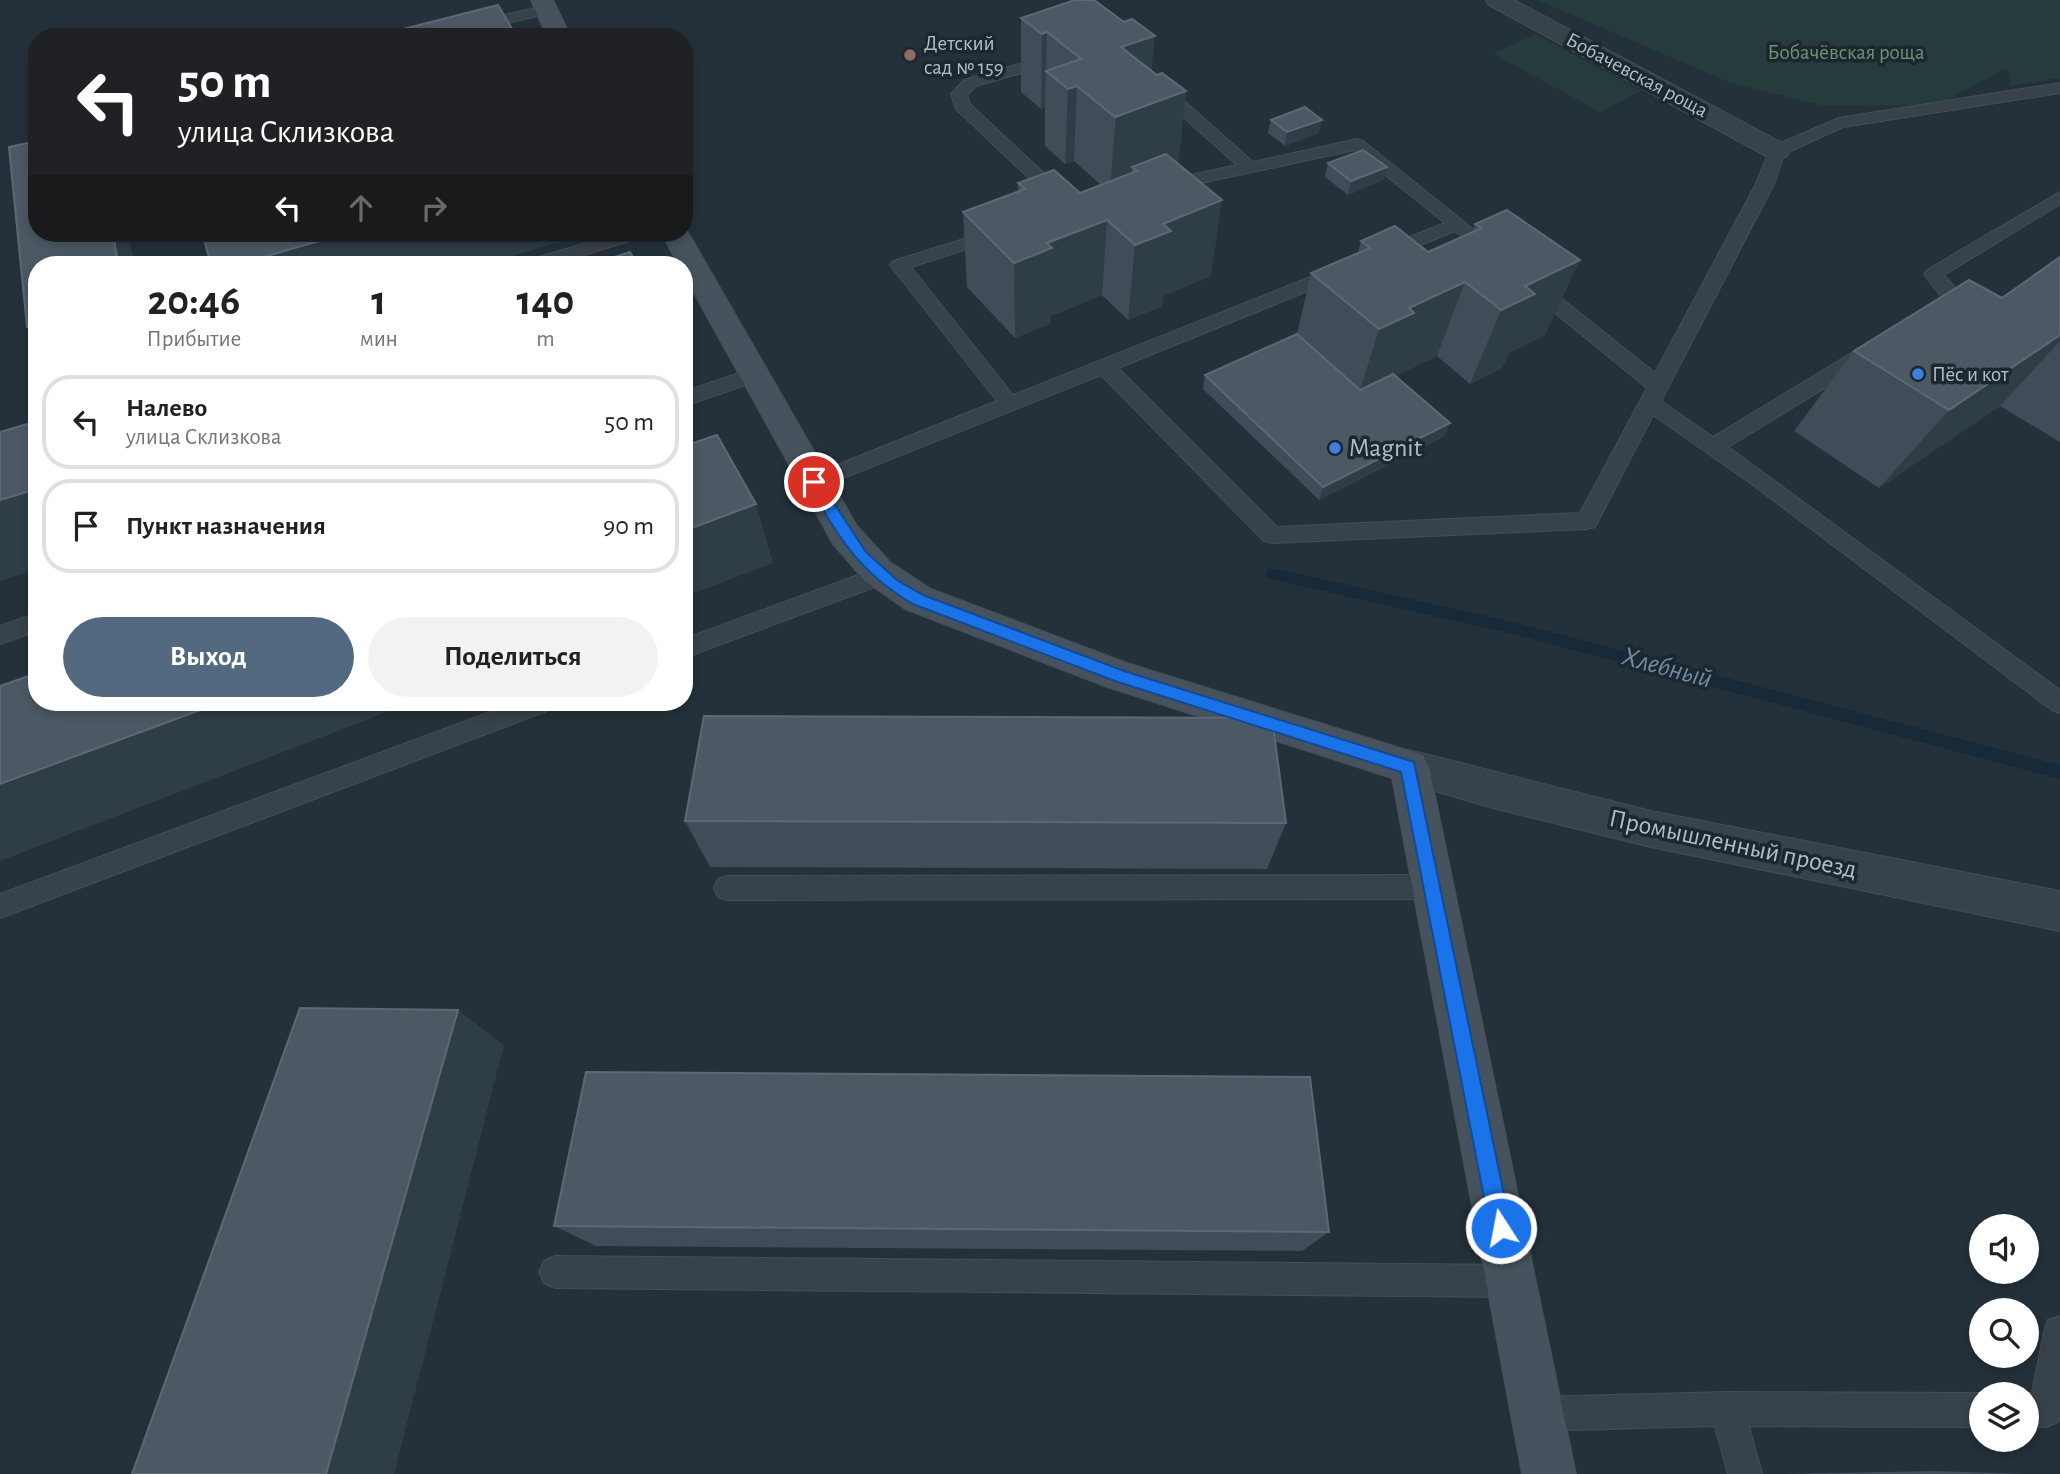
<!DOCTYPE html>
<html lang="ru">
<meta charset="utf-8">
<style>
:root{--surface:#fff;--page:#f2f2f2;--text:#202124;--muted:#757577;--line:#e0e0e0;--accent:#526980}
body{margin:0;font-family:"Alegreya Sans",sans-serif;background:var(--page);color:var(--text);height:100vh;display:flex;flex-direction:column;font-size:26px;white-space:nowrap}
*{box-sizing:border-box;margin:0}
p{font-size:23px;color:var(--muted)}
.icon{flex:none;width:38px;height:38px;fill:none;stroke:currentColor;stroke-width:2;stroke-linecap:round;stroke-linejoin:round}
.map{position:relative;flex:1;overflow:hidden}
.sheet{position:absolute;left:28px;top:256px;width:665px;height:455px;display:flex;flex-direction:column;background:var(--surface);border-radius:28px;box-shadow:0 4px 10px #0003}
.sheet>*{flex:none}
.banner{position:absolute;left:28px;top:28px;width:665px;height:214px;border-radius:28px;box-shadow:0 4px 10px #0003;background:#202124;color:#fff;overflow:hidden}
.controls{position:absolute;left:1969px;top:1214px;display:grid;gap:14px}
.controls a{display:grid;place-items:center;width:70px;height:70px;border-radius:50%;background:var(--surface);box-shadow:0 4px 10px #0003;font-size:35px}
.pin{position:absolute;display:grid;place-items:center;width:60px;height:60px;color:#fff;margin:-30px;border:4px solid #fff;border-radius:50%;box-shadow:0 2px 7px #0007}
.me{position:absolute;width:77px;margin:-38px;rotate:349deg;stroke-linejoin:round;filter:drop-shadow(0 0 5px #0008)}
.turn{display:flex;align-items:center;gap:24px;height:147px;padding:0 35px;font-size:32px}
.turn .icon{width:91px;height:91px;stroke-width:2.5}
.turn b{display:block;font-size:49px;line-height:60px}
.lanes{display:flex;align-items:center;height:66px;padding:0 35px;background:#0003;justify-content:center;gap:35px;direction:ltr}
.lanes .off{opacity:.35}
.eta{display:flex;justify-content:space-evenly;align-items:center;height:119px;text-align:center}
.eta b{font-size:42px;font-weight:700;line-height:49px}
.action{display:flex;gap:14px;margin-top:auto;padding:14px 35px}
.action a{flex:1;height:80px;border-radius:42px;background:var(--accent);color:#fff;font-size:28px;font-weight:700;line-height:80px;text-align:center}
.action a+a{background:var(--page);color:var(--text)}
ul{padding:0;list-style:none}
li{display:flex;align-items:center;gap:21px;height:94px;margin:0 14px 10px;padding:0 21px;border:4px solid var(--line);border-radius:28px}
li div{flex:1}
li b{display:block;font-size:26px}
li em{font-style:normal}
.map>svg:first-child{display:block}
.green{fill:#263b3b}
.lines{fill:none;stroke-linecap:round;stroke-linejoin:round}
.stream{fill:#182937;fill-rule:evenodd}
.lane-casing{stroke:#444e56;stroke-width:2}
.street-casing{stroke:#444e56;stroke-width:2}
.secondary-casing{stroke:#444e56;stroke-width:2}
.lane{fill:#38424a;fill-rule:evenodd}
.street{fill:#38424a;fill-rule:evenodd}
.secondary{fill:#46525d;fill-rule:evenodd}
.wall{fill:#404d58}
.shaded-wall{fill:#2f3d47}
.building{fill:#4c5964;stroke:#5c6973;stroke-width:2}
.route{fill:#1a73e8;stroke:#114b97;stroke-width:2}
.education-dot{fill:#8d6e63;stroke:#1d272f;stroke-width:2.5}
.shop-dot{fill:#3f7fe0;stroke:#1d272f;stroke-width:2.5}
.labels{text-anchor:middle;dominant-baseline:central;stroke-width:7;stroke-linejoin:round;paint-order:stroke}
.far-poi-label{font-size:21px;fill:#b3bdc6;stroke:#1d272f;text-anchor:start}
.far-park-label{font-size:21px;fill:#6c9570;stroke:#1d272f}
.far-street-label{font-size:21px;fill:#b3bdc6;stroke:#1d272f}
.poi-label{font-size:26px;fill:#b3bdc6;stroke:#1d272f;text-anchor:start}
.street-label{font-size:26px;fill:#b3bdc6;stroke:#1d272f}
.water-label{font-size:28px;font-style:italic;fill:#6e8ca3;stroke:#1d272f}
</style>
<div class="map">
<svg width="2060" height="1474" viewBox="0 0 2060 1474">
<rect width="100%" height="100%" fill="#24313a"/>
<g class="green">
<path d="M1537 0H2060V78L2011 86 2007 68 1937 105 1824 106 1731 83Z"/>
<path d="M1535 34 1641 91 1600 112 1493 54Z"/>
</g>
<g class="lines">
<path class="stream" d="M1272 568 1513 622 2060 765V779L1513 634 1267 578 1265 574 1267 570Z"/>
<defs>
<g id="lane">
<path d="M546 6 551 7 553 10 551 13 445 37H417L424 32Z"/>
<path d="M1054 54 1059 56 1062 59 1059 62 976 86 967 95 970 104 1067 195 1070 199 1067 203H1055L956 109 951 94 964 80Z"/>
<path d="M1160 83 1166 85 1253 162 1357 139 1363 141 1504 254 1501 258H1489L1455 231 1389 258H1377L1374 254 1377 250 1445 223 1354 150 1165 191 1159 190 1156 186 1159 182 1237 165 1154 91 1152 88 1154 85Z"/>
<path d="M2060 83V93L1843 127 1784 154 1774 184 1661 401 1713 437 1863 346H1877L1880 351 1877 356 1728 447 2060 690V713L2052 710 1749 482 1653 415 1595 527 1587 529 1272 543 1264 541 1101 375 821 487 814 490 807 487 803 482 807 477 997 401 890 265 893 261 996 229 1005 234 1002 238 911 267 1013 395 1333 268H1345L1348 272 1345 276 1118 368 1277 527 1580 513 1647 388 1527 290 1525 286 1527 282H1541L1655 373 1756 184 1771 147 1839 118Z"/>
<path d="M2060 192V204L1944 275 1962 296 1983 307 1985 311 1983 315C1958 322 1936 291 1924 274L1927 270Z"/>
<path d="M619 233H646L643 237 554 264H526L529 260Z"/>
<path d="M756 367 763 369 766 374 763 379 684 406V392Z"/>
<path d="M880 567 888 570 891 576 888 582 684 658V639Z"/>
<path d="M37 613V631L0 644V626Z"/>
<path d="M517 702H556L552 709 0 918V894Z"/>
<path d="M1432 875 1441 878 1445 887 1441 896 1432 899 727 900 718 897 714 888 718 879 727 876Z"/>
<path d="M555 1256 1511 1265 1522 1270 1527 1281 1522 1292 1511 1297 555 1288 544 1283 539 1272 544 1261Z"/>
<path d="M2060 1316V1417L2058 1422 2046 1427H2026V1395H2022L2032 1393 2044 1332 2048 1320Z"/>
<path d="M1727 1392 1981 1393 1985 1395H1981V1427L1749 1426 1762 1474H1728L1715 1426 1537 1431 1525 1426 1520 1414 1525 1402 1537 1397Z"/>
</g>
<g id="street">
<path d="M1486 0H1514L1786 145 1790 151 1786 157 1777 159 1768 157 1489 5Z"/>
<path d="M1409 750 1651 811 2060 891V931L1651 847 1489 807 1395 779 1389 767 1395 755Z"/>
</g>
<g id="secondary">
<path d="M531 0H553L571 37H547Z"/>
<path d="M685 227 857 526 890 562 931 589 1127 663 1423 755 1429 767 1576 1474H1522L1392 778 1107 687 905 609 865 581 833 544 684 275V264H678L661 233H684Z"/>
</g>
</defs>
<use href="#lane" class="lane-casing"/>
<use href="#street" class="street-casing"/>
<use href="#secondary" class="secondary-casing"/>
<use href="#lane" class="lane"/>
<use href="#street" class="street"/>
<use href="#secondary" class="secondary"/>
</g>
<g class="wall">
<path d="M1021 18 1157 75 1186 91 1178 164 1211 276 1163 296 1162 306 1128 320 1102 295 1051 316V323L1015 338 967 287 963 212 1018 192V183L1080 193 1101 185 1074 161 1065 164 1045 146V107L1041 109 1021 92Z"/>
<path d="M1271 120 1319 133 1285 146 1268 133Z"/>
<path d="M1328 163 1387 167 1383 180 1348 195 1325 177Z"/>
<path d="M1507 210 1545 335 1509 353 1502 368 1470 384 1437 356 1395 376 1445 436 1319 500 1203 389 1205 375 1297 334 1311 273 1358 253 1361 241 1428 252 1472 232 1475 224Z"/>
<path d="M2060 257V442L2000 406 1879 488 1794 431 1854 351 2002 298Z"/>
<path d="M685 821 1286 823 1267 869 710 867Z"/>
<path d="M554 1226 1329 1232 1302 1251 596 1246Z"/>
<path d="M1935 1471 2026 1474H1782Z"/>
</g>
<g class="shaded-wall">
<path d="M1047 32 1045 107 1041 109 1042 34Z"/>
<path d="M1155 36 1148 105 1186 91 1178 166 1137 171 1132 167 1131 184 1110 192 1121 47Z"/>
<path d="M1077 86 1074 161 1065 164 1068 89Z"/>
<path d="M1322 120 1319 133 1285 146 1287 132Z"/>
<path d="M1387 167 1383 180 1348 195 1351 181Z"/>
<path d="M1222 200 1211 276 1163 296 1162 306 1128 320 1135 245 1163 224Z"/>
<path d="M1107 220 1102 295 1051 316V323L1015 338 1014 263 1047 243Z"/>
<path d="M113 233H128L134 264H118Z"/>
<path d="M347 233H589L487 264H239Z"/>
<path d="M1580 260 1545 335 1509 353 1502 368 1470 384 1501 310 1525 286Z"/>
<path d="M1465 282 1437 356 1391 378 1356 403 1379 329 1409 308Z"/>
<path d="M37 324V338L27 327Z"/>
<path d="M2060 335V341L2000 406 1879 488 1949 410Z"/>
<path d="M1450 423 1445 436 1319 500 1323 487Z"/>
<path d="M37 489V569L0 581V500Z"/>
<path d="M756 504 773 563 684 597V531Z"/>
<path d="M222 702H413L0 861V784Z"/>
<path d="M458 1010 504 1045 394 1474H326Z"/>
</g>
<g class="building">
<path d="M1075 0H1094L1124 22 1132 19 1155 36 1121 47 1157 75 1162 73 1186 91 1115 117 1077 86 1068 89 1046 71 1081 59 1047 32 1042 34 1021 18Z"/>
<path d="M498 5 517 37H372Z"/>
<path d="M1305 107 1322 120 1287 132 1271 120Z"/>
<path d="M37 141V233H113L118 264H37V324L27 327 9 147Z"/>
<path d="M1363 150 1387 167 1351 181 1328 163Z"/>
<path d="M1166 154 1222 200 1163 224 1171 231 1135 245 1107 220 1047 243 1052 248 1014 263 963 212 1025 189 1018 183 1054 170 1080 193 1137 171 1132 167Z"/>
<path d="M1507 210 1580 260 1525 286 1535 294 1501 310 1465 282 1409 308 1414 313 1379 329 1311 273 1370 248 1361 241 1395 226 1428 252 1482 228 1475 224Z"/>
<path d="M202 233H347L239 264H211Z"/>
<path d="M630 252 637 264H593Z"/>
<path d="M2060 257V335L1949 410 1854 351 1969 280 2002 298Z"/>
<path d="M1297 334 1360 390 1393 374 1450 423 1323 487 1205 375Z"/>
<path d="M37 421V489L0 500V432Z"/>
<path d="M717 435 756 504 684 531V446Z"/>
<path d="M37 673V702H222L0 784V686Z"/>
<path d="M704 716 1272 718 1286 823 685 821Z"/>
<path d="M300 1008 458 1010 326 1474H132Z"/>
<path d="M586 1072 1310 1077 1329 1232 554 1226Z"/>
</g>
<path class="route" d="M814 477 818 479 866 552 897 580 923 595 1124 671 1414 762 1511 1228 1508 1235 1501 1238 1493 1235 1490 1228 1401 772 1115 681 913 604C858 572 838 536 807 482Z"/>
<circle class="education-dot" cx="910" cy="55" r="7"/>
<g class="shop-dot">
<circle cx="1918" cy="374" r="7"/>
<circle cx="1335" cy="448" r="7"/>
</g>
<g class="labels">
<g class="far-poi-label">
<text x="924" y="43">Детский<tspan x="924" dy="24">сад № 159</tspan></text>
<text x="1932" y="374">Пёс и кот</text>
</g>
<g class="far-park-label">
<text x="1846" y="52">Бобачёвская роща</text>
</g>
<g class="far-street-label">
<text transform="translate(1637 75) rotate(28)">Бобачевская роща</text>
</g>
<g class="poi-label">
<text x="1349" y="448">Magnit</text>
</g>
<g class="street-label">
<text transform="translate(1733 844) rotate(12)">Промышленный проезд</text>
</g>
<g class="water-label">
<text transform="translate(1667 668) rotate(15)">Хлебный</text>
</g>
</g>
</svg>
<div class="controls">
<a><svg class="icon" aria-label="sound" viewBox="0 0 24 24"><path d="M4 9h4l5-4v14l-5-4H4zM17 9q2 3 0 6"/></svg></a>
<a><svg class="icon" aria-label="search" viewBox="0 0 24 24"><circle cx="10" cy="10" r="6"/><path d="M15 15l6 6"/></svg></a>
<a><svg class="icon" aria-label="layers" viewBox="0 0 24 24"><path d="M12 4l9 5-9 5-9-5zM3 14l9 5 9-5"/></svg></a>
</div>
<div class="pin" style="left:814px;top:482px;background:#d93025"><svg class="icon" aria-label="arrive" viewBox="0 0 24 24"><path d="M6 21V4h12l-3 4 3 4H6"/></svg></div>
<svg class="me" style="left:1501px;top:1228px" viewBox="-20 -20 40 40"><circle r="17" fill="#1a73e8" stroke="#fff" stroke-width="3"/><path d="M0-11L8 9 0 5-8 9z" fill="#fff"/></svg>
<div class="banner">
<div class="turn"><svg class="icon" aria-label="left" viewBox="0 0 24 24"><path d="M17 20v-9H6M10 6l-5 5 5 5"/></svg><div><b>50 m</b>улица Склизкова</div></div>
<div class="lanes"><svg class="icon" aria-label="left" viewBox="0 0 24 24"><path d="M17 20v-9H6M10 6l-5 5 5 5"/></svg><svg class="icon off" aria-label="ahead" viewBox="0 0 24 24"><path d="M12 20V5M6 11l6-6 6 6"/></svg><svg class="icon off" aria-label="right" viewBox="0 0 24 24"><path d="M7 20v-9h11M14 6l5 5-5 5"/></svg></div>
</div>
<section class="sheet">
<div class="eta">
<div><b>20:46</b><p>Прибытие</p></div>
<div><b>1</b><p>мин</p></div>
<div><b>140</b><p>m</p></div>
</div>
<ul>
<li><svg class="icon" aria-label="left" viewBox="0 0 24 24"><path d="M17 20v-9H6M10 6l-5 5 5 5"/></svg><div><b>Налево</b><p>улица Склизкова</p></div><em>50 m</em></li>
<li><svg class="icon" aria-label="arrive" viewBox="0 0 24 24"><path d="M6 21V4h12l-3 4 3 4H6"/></svg><div><b>Пункт назначения</b></div><em>90 m</em></li>
</ul>
<div class="action"><a>Выход</a><a>Поделиться</a></div>
</section>
</div>
